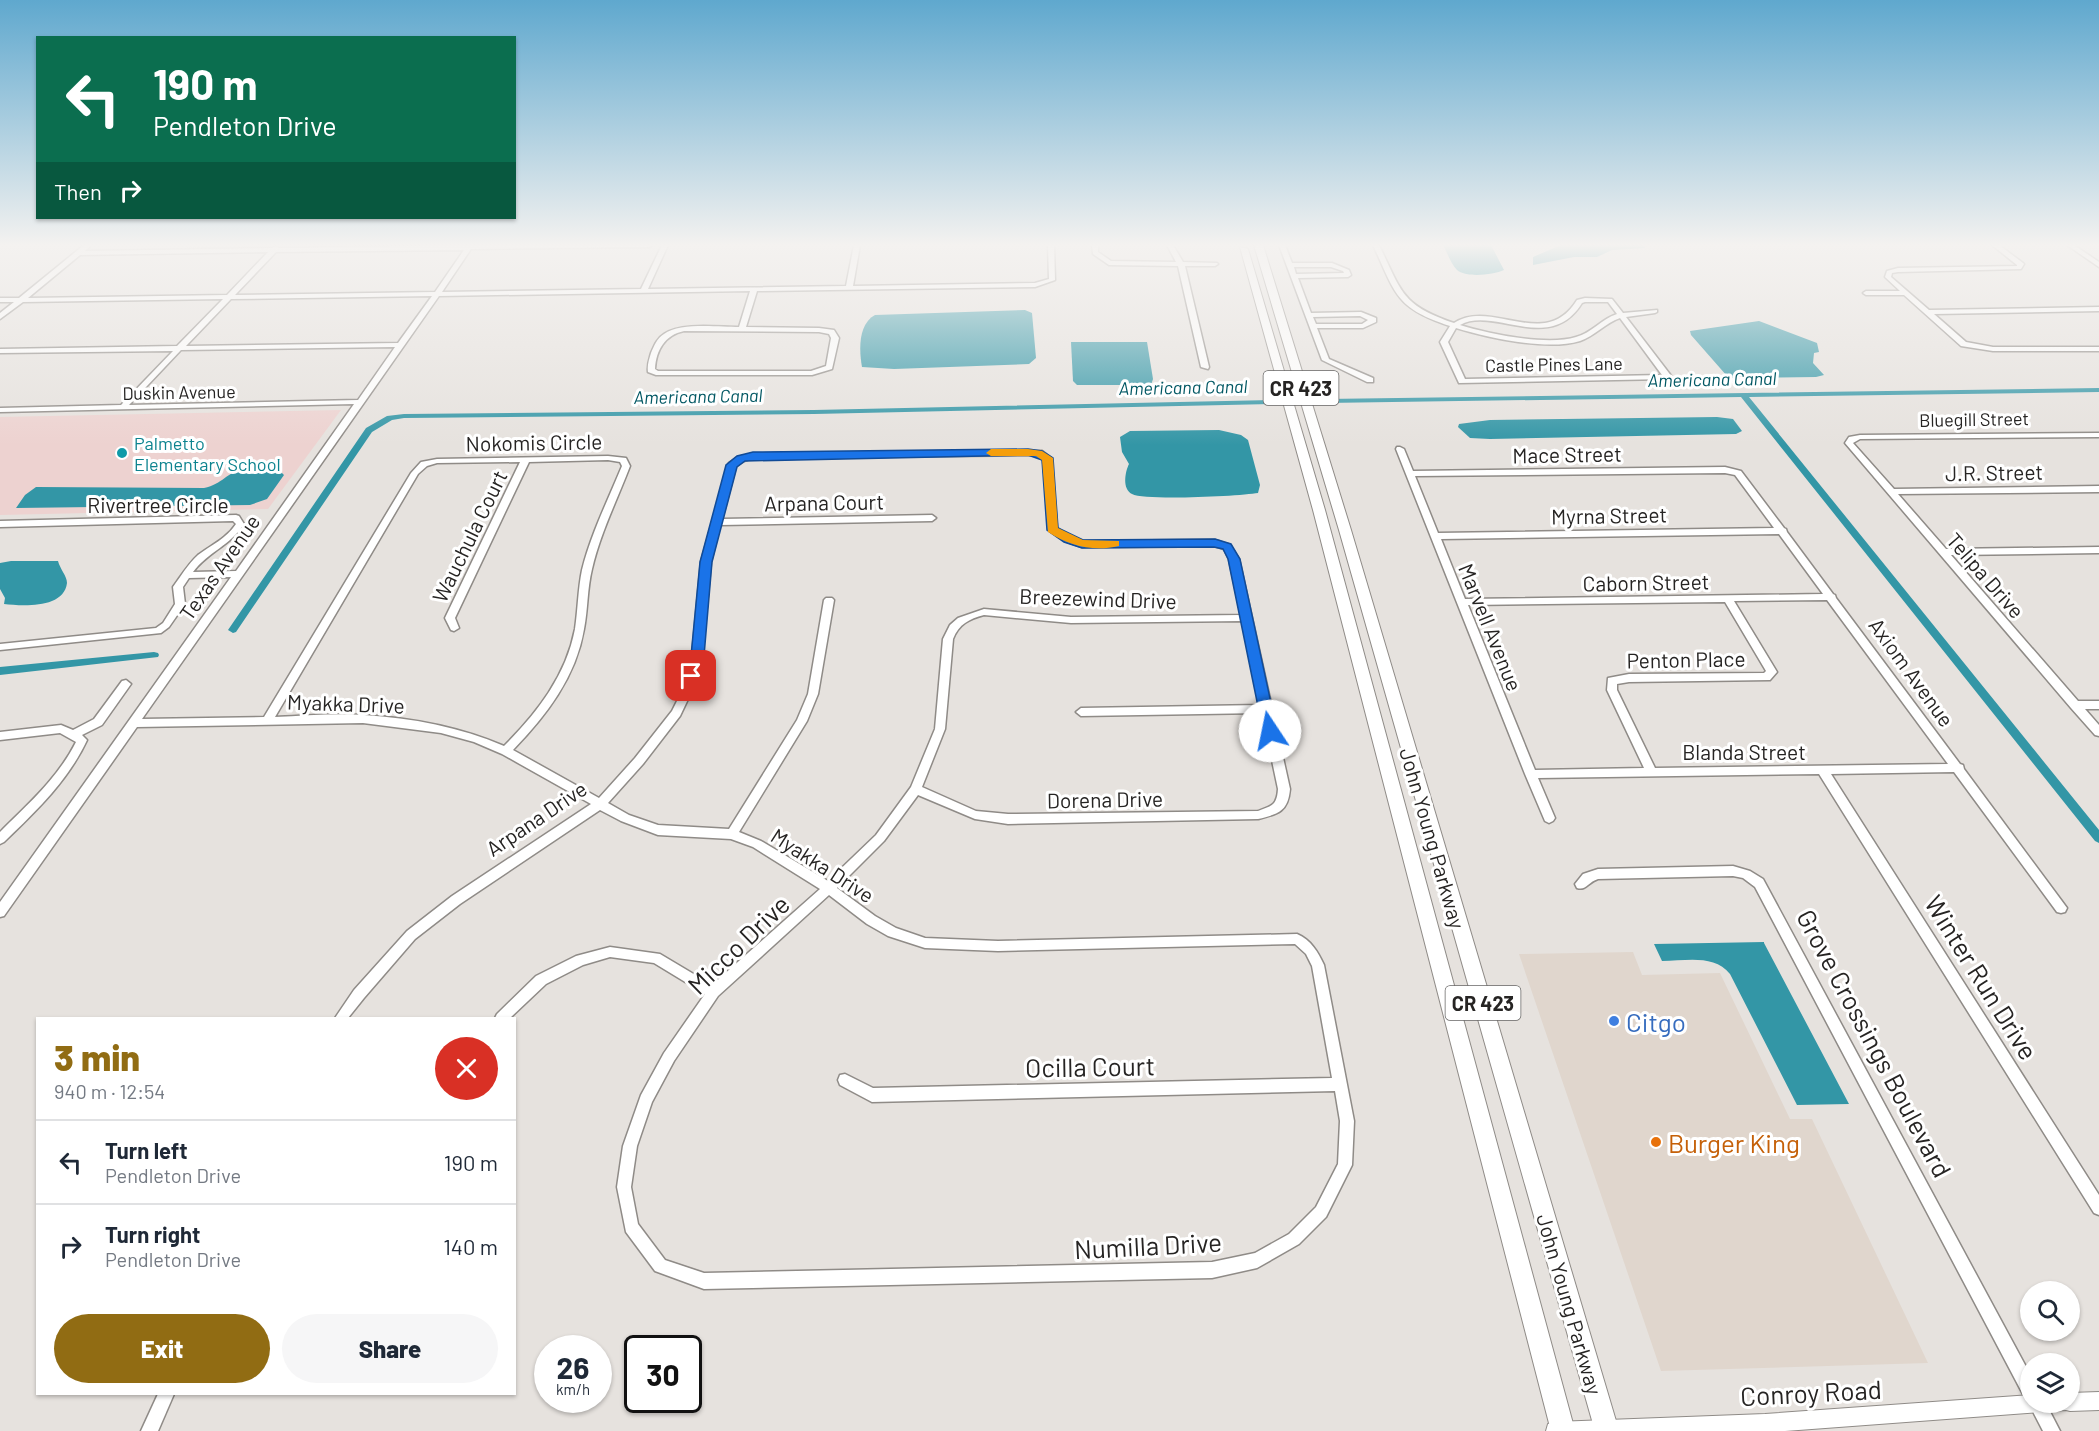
<!DOCTYPE html>
<meta charset="utf-8">
<style>
:root{--surface:#fff;--page:#f6f6f7;--text:#1f2937;--muted:#747a83;--line:#e0e1e3;--accent:#916c13}
body{margin:0;font-family:Barlow,sans-serif;background:var(--page);color:var(--text);height:100vh;display:flex;flex-direction:column;font-size:22px;white-space:nowrap}
*{box-sizing:border-box;margin:0}
p{font-size:20px;color:var(--muted)}
.icon{flex:none;width:33px;height:33px;fill:none;stroke:currentColor;stroke-width:2;stroke-linecap:round;stroke-linejoin:round}
.map{position:relative;flex:1;overflow:hidden}
.drawer{position:absolute;left:36px;top:1017px;width:480px;height:378px;display:flex;flex-direction:column;background:var(--surface);border-radius:0px;box-shadow:0 2px 4px #0004}
.drawer>*{flex:none}
.hud{position:absolute;left:36px;top:36px;width:480px;height:183px;border-radius:0px;box-shadow:0 2px 4px #0004;background:#0b6e4f;color:#fff;overflow:hidden}
.buttons{position:absolute;left:2020px;top:1281px;display:grid;gap:12px}
.buttons a{display:grid;place-items:center;width:60px;height:60px;border-radius:50%;background:var(--surface);box-shadow:0 2px 4px #0004;font-size:30px}
.speed{position:absolute;left:534px;top:1335px;display:flex;gap:12px;font-size:30px;font-weight:700;text-align:center}
.speed>*{display:grid;place-content:center;width:78px;height:78px;border-radius:50%;background:var(--surface);box-shadow:0 2px 4px #0004;line-height:1}
.speed small{font-size:15px;font-weight:400}
.speed .limit{border:3px solid #111;border-radius:9px;background:#fff;color:#111}
.pin{position:absolute;display:grid;place-items:center;width:51px;height:51px;color:#fff;margin:-26px;border-radius:12px;box-shadow:0 3px 9px #0006}
.me{position:absolute;width:66px;margin:-33px;rotate:349deg;stroke-linejoin:round;filter:drop-shadow(0 0 4px #0008)}
.turn{display:flex;align-items:center;gap:21px;height:126px;padding:0 18px;font-size:27px}
.turn .icon{width:78px;height:78px;stroke-width:2.5}
.turn b{display:block;font-size:42px;line-height:51px}
.then{display:flex;align-items:center;height:57px;padding:0 18px;background:#0003;gap:12px;font-size:22px}
.round{display:grid;place-items:center;flex:none;width:63px;height:63px;border-radius:32px;background:var(--page)}
.headline{display:flex;align-items:center;justify-content:space-between;height:102px;padding:0 18px}
h1{font-size:36px;font-weight:800;line-height:45px;color:var(--accent)}
.action{display:flex;gap:12px;margin-top:auto;padding:12px 18px}
.action a{flex:1;height:69px;border-radius:36px;background:var(--accent);color:#fff;font-size:24px;font-weight:800;line-height:69px;text-align:center}
.action a+a{background:var(--page);color:var(--text)}
ul{padding:0;list-style:none}
li{display:flex;align-items:center;gap:18px;height:84px;padding:0 18px;border-top:2px solid var(--line)}
li div{flex:1}
li b{display:block;font-size:22px}
li em{font-style:normal}
.map>svg:first-child{display:block}
.built{fill:#e0d6cd}
.education{fill:#edd2d0}
.water{fill:#3396a6}
.lines{fill:none;stroke-linecap:round;stroke-linejoin:round}
.canal{fill:#3396a6;fill-rule:evenodd}
.minor-casing{stroke:#8f8b87;stroke-width:3}
.major-casing{stroke:#8f8b87;stroke-width:2}
.highway-casing{stroke:#8f8b87;stroke-width:2}
.minor{fill:#fff;fill-rule:evenodd}
.major{fill:#fff;fill-rule:evenodd}
.highway{fill:#fff;fill-rule:evenodd}
.route{fill:#1a73e8;stroke:#114b97;stroke-width:1.5}
.slow{fill:#f59e0b}
.culture-dot{fill:#0f9aa8;stroke:#fff;stroke-width:2}
.shop-dot{fill:#3f7fe0;stroke:#fff;stroke-width:2}
.food-dot{fill:#e8710a;stroke:#fff;stroke-width:2}
.labels{text-anchor:middle;dominant-baseline:central;stroke-width:6;stroke-linejoin:round;paint-order:stroke}
.far-street-label{font-size:18px;fill:#262423;stroke:#fff}
.far-water-label{font-size:18px;font-style:italic;fill:#005763;stroke:#fff}
.far-culture-label{font-size:18px;fill:#0d838f;stroke:#fff;text-anchor:start}
.shield{fill:#fff;stroke:#676665;stroke-width:1.5}
.shield-label{font-size:20px;font-weight:bold;fill:#262423}
.street-label{font-size:21px;fill:#262423;stroke:#fff}
.near-street-label{font-size:26px;fill:#262423;stroke:#fff}
.near-shop-label{font-size:26px;fill:#366cbe;stroke:#fff;text-anchor:start}
.near-food-label{font-size:26px;fill:#c56008;stroke:#fff;text-anchor:start}
</style>
<div class="map">
<svg width="2099" height="1431" viewBox="0 0 2099 1431">
<rect width="100%" height="100%" fill="#e6e2de"/>
<path class="built" d="M1633 952 1642 975 1720 973 1790 1119H1812L1928 1363 1661 1371 1519 954Z"/>
<path class="education" d="M341 410 268 509 0 515V417Z"/>
<g class="water">
<path d="M1443 245H1491L1504 270C1493 275 1466 278 1457 270 1451 264 1447 252 1443 245Z"/>
<path d="M1561 245H1643L1645 248 1612 250 1597 257H1574L1533 265V257Z"/>
<path d="M1025 310 1032 313 1036 358 1029 364 894 369 862 367C859 350 858 324 875 315Z"/>
<path d="M1759 321 1817 343 1819 352 1814 353 1813 363 1824 375 1816 377 1732 378 1727 376 1691 335 1690 331Z"/>
<path d="M1071 342H1147L1153 379 1151 385H1077L1073 381Z"/>
<path d="M1717 417 1733 419 1742 431 1736 434 1490 439 1470 438 1458 427 1459 424 1490 420Z"/>
<path d="M1219 430 1241 435 1248 440 1260 485 1258 493C1240 496 1145 501 1132 494 1122 489 1125 472 1129 464L1122 452 1120 437 1130 431Z"/>
<path d="M242 470 281 472 284 475 267 499 250 505 16 508 25 495 36 487 204 488C223 484 227 472 242 470Z"/>
<path d="M11 561H58C60 569 67 576 67 583 64 609 22 606 4 604L5 598 0 589V563Z"/>
<path d="M1764 942V943L1849 1104 1797 1105 1730 974C1714 954 1686 961 1662 961L1654 944Z"/>
</g>
<g class="lines">
<g class="canal">
<path d="M2099 388V392L1749 397 2099 830V843L2095 841 1741 397 1325 403 1321 401 1325 399Z"/>
<path d="M1272 400 1276 402 1275 404 814 414 404 418 392 420 372 432 236 632 233 633 228 630 366 428 387 416 404 414 814 410Z"/>
<path d="M154 652 158 653 159 655 158 657 0 675V667Z"/>
</g>
<defs>
<g id="minor">
<path d="M84 245H91L85 251 272 248 276 246 279 248 468 245H652L649 247 471 249 442 292 641 289 662 245H668L648 289 846 286 854 245H860L853 286 1035 283 1049 279 1048 245H1054L1055 280 1035 287 757 291 746 327 819 328 834 330 839 338 832 369 812 375H656L648 372C647 365 649 360 651 353 654 346 657 338 664 334 680 322 719 327 739 327L750 291 439 296 142 719 264 717 411 473 421 462 437 459 608 456 626 458 630 466C617 500 600 534 592 569 587 589 588 609 584 629 576 677 546 716 513 750L599 798 635 758 672 711 679 697 692 656 701 562 729 463 738 457 753 454 1042 451 1051 458 1057 528 1071 537 1083 541 1215 540 1230 545 1239 559 1290 789C1288 812 1278 814 1258 819L1008 824 975 819 918 795 884 841 837 888 875 916 896 928 925 938 998 941 1297 934C1311 940 1318 952 1324 965L1354 1121 1352 1165 1326 1217 1299 1244 1257 1268 1212 1278 704 1289 655 1271 626 1232 617 1187 623 1146 641 1095 664 1053 705 994 654 963 610 957 583 965 546 984 510 1018H495L497 1014 536 976 576 956 610 947 660 954 712 985 820 889 753 847 731 839 658 835 621 821 600 810 460 904 415 939 364 998 348 1018H335L354 990 407 931 452 896 591 804 502 754 474 742 441 733 363 723 137 727 4 916 0 917V902L231 577 189 578 183 587 185 604 169 627 161 633 0 650V644L156 628 163 623 175 604 173 587C181 576 188 564 198 555 211 545 226 539 236 524L233 521 0 527V521L236 515 239 516 244 524C231 545 208 552 193 572L236 571 354 404 0 412V408L121 405 173 351 0 353V349L177 346 223 299 23 302 0 319V313L14 302H0V298H19ZM464 250 435 292 235 295 276 252ZM268 252 227 295 28 298 80 255ZM432 296 398 343 186 346 231 299ZM684 331 819 332 829 334 831 338 826 366 811 371H658L655 369C656 350 665 335 684 331ZM395 347 358 400 129 405 181 350ZM1037 455 1043 459 1050 531 1065 541 1082 547 1214 546 1224 549 1229 559 1241 615 1071 617 984 609 958 618 950 625 943 639 935 729 911 787 876 835 828 881 761 841 739 832 807 721 818 694 834 600 832 598H826L824 600 808 694 797 720 729 829 658 825 629 815 608 803 643 764 680 716 689 697 702 656 711 562 720 525 932 521 936 518 932 515 722 519 736 466 744 461 753 458ZM608 460 620 462 622 466C608 500 591 534 582 570 578 589 578 609 575 629 566 676 537 713 504 746 460 727 412 718 364 715 334 713 304 716 275 717L418 474 427 466 437 463 520 462 445 618 451 630 454 631 459 628 455 618 529 462ZM984 615 1071 623 1243 621 1261 705 1081 708 1076 712 1081 716 1262 713 1278 789C1277 805 1272 806 1258 811L1008 814 976 811 922 787 945 729 953 639C959 624 969 619 984 615ZM829 895 867 924 888 936 925 948 998 951 1295 944 1306 954 1312 966 1332 1078 873 1088 845 1074 840 1075 838 1080 840 1085 872 1102 1335 1091 1340 1121 1338 1164 1316 1207 1289 1234 1255 1253 1212 1262 704 1273 665 1260 638 1224 631 1187 637 1146 652 1102 674 1061 718 996Z"/>
<path d="M1092 245H1098V252L1111 261 1176 262 1167 245H1173L1183 262 1217 263 1218 264 1215 266H1185L1209 367 1208 369 1201 367 1178 266 1109 265 1093 254Z"/>
<path d="M1279 245H1285L1292 263H1332L1349 270 1351 275 1348 277 1298 278 1311 313 1361 312 1376 318V322L1363 328H1317L1329 359 1373 378V382H1367L1322 360ZM1294 267H1331L1343 271 1344 273 1296 274ZM1360 316 1368 320 1362 324H1316L1313 317Z"/>
<path d="M1373 245H1379C1402 292 1401 305 1454 323 1492 298 1545 352 1577 300L1585 298 1612 299 1623 313 1657 310V312L1655 313 1626 317 1672 377 1668 379 1459 383 1440 342 1450 326C1395 308 1396 294 1373 245ZM1585 302H1608L1617 314C1601 319 1592 333 1576 337 1547 346 1489 334 1460 325 1494 306 1550 355 1582 303ZM1620 318 1662 375 1465 379 1448 342 1456 328C1489 338 1547 351 1580 341 1595 336 1605 323 1620 318Z"/>
<path d="M1992 245H1999L2023 263 2024 264 2021 269 1898 272 1892 273 1891 277 1929 310 2099 307V311L1934 314 1966 342 1993 347H2099V351H1993L1961 346 1904 295H1866L1863 293 1866 291H1900L1885 277 1887 271 1898 268 2017 266V265Z"/>
<path d="M2067 245H2074L2099 262V267Z"/>
<path d="M2099 433V437L1860 439 1853 443 1894 489 2099 486V492L1898 494 1946 549 2099 547V553L1951 555 2078 701H2099V709H2085L2099 725V736L2095 735 2071 708 1845 443 1849 437 1860 435Z"/>
<path d="M1397 447H1400L1404 449 1413 471 1725 467 1741 471 1784 528 1786 529 1787 532 1833 594 1835 595 1836 598 1960 764 1963 765 1964 769 2067 908 2065 912 2061 913 2057 912 1954 772 1831 774 2099 1195V1215L2094 1213 1819 774 1538 778 1555 818 1553 821 1549 823 1545 821 1525 774 1396 449ZM1725 473 1735 475 1774 528 1438 533 1415 476ZM1779 534 1823 594 1465 599 1441 539ZM1827 600 1948 764 1655 768 1617 690V684L1629 682 1770 680 1777 672 1734 601ZM1725 602 1766 671 1764 673 1629 674 1608 678 1607 690 1644 768 1535 770 1468 605Z"/>
<path d="M126 680 131 684 102 725 82 735 87 740C68 781 36 811 4 842L0 844V832C28 804 58 778 76 742L60 733 0 740V732L61 725 73 730 94 719 122 681Z"/>
<path d="M1733 866 1750 871 1763 879 2031 1376V1402H2045L2060 1431H2043L2028 1402 2029 1399 2025 1398 1755 887 1743 878 1733 876 1598 879C1588 882 1586 891 1577 888L1575 884 1583 874 1598 869Z"/>
<path d="M158 1394H174L158 1431H141Z"/>
</g>
<path id="major" d="M2099 1392V1410L2070 1411 2066 1410 1785 1431H1546L1548 1424 1555 1422 1765 1414 2031 1395V1402H2070V1393Z"/>
<g id="highway">
<path d="M1254 245H1263L1351 530 1619 1431H1595L1339 530Z"/>
<path d="M1240 247 1248 249 1325 510 1575 1431H1551L1313 510Z"/>
</g>
</defs>
<use href="#minor" class="minor-casing"/>
<use href="#major" class="major-casing"/>
<use href="#highway" class="highway-casing"/>
<use href="#minor" class="minor"/>
<use href="#major" class="major"/>
<use href="#highway" class="highway"/>
</g>
<linearGradient id="sky" x2="0" y2="1"><stop stop-color="#5fa8ce"/><stop offset="0.55" stop-color="#f4f2f0"/><stop offset="1" stop-color="#f4f2f0" stop-opacity="0"/></linearGradient>
<rect width="2099" height="445" fill="url(#sky)"/>
<path class="route" d="M1028 449 1042 451 1053 458 1058 528 1083 540 1215 539 1231 544 1240 559 1277 731 1274 735 1270 737 1263 731 1228 559 1223 549 1214 547 1082 548 1064 542 1047 530 1042 460 1028 455 745 461 737 467 712 562 704 656 695 680H686L684 676 691 656 700 562 726 465 737 456 753 452Z"/>
<path class="slow" d="M1028 449 1042 451 1053 458 1058 528 1083 540 1119 541V546C1093 552 1070 546 1048 532L1042 460 1036 456H991L986 453 991 449Z"/>
<circle class="culture-dot" cx="122" cy="453" r="6"/>
<circle class="shop-dot" cx="1614" cy="1021" r="6"/>
<circle class="food-dot" cx="1656" cy="1142" r="6"/>
<g class="labels">
<g class="far-street-label">
<text transform="translate(1554 364) rotate(-1)">Castle Pines Lane</text>
<text transform="translate(179 392) rotate(-1)">Duskin Avenue</text>
<text transform="translate(1974 419) rotate(-1)">Bluegill Street</text>
</g>
<g class="far-water-label">
<text transform="translate(1712 379) rotate(-1)">Americana Canal</text>
<text transform="translate(1183 387) rotate(-1)">Americana Canal</text>
<text transform="translate(698 396) rotate(-1)">Americana Canal</text>
</g>
<g class="far-culture-label">
<text x="134" y="443">Palmetto<tspan x="134" dy="21">Elementary School</tspan></text>
</g>
<g class="shield">
<rect x="1263.5" y="371" width="75" height="34" rx="4.5"/>
<rect x="1445.5" y="986" width="75" height="34" rx="4.5"/>
</g>
<g class="shield-label">
<text x="1301" y="388">CR 423</text>
<text x="1483" y="1003">CR 423</text>
</g>
<g class="street-label">
<text transform="translate(534 442) rotate(-1)">Nokomis Circle</text>
<text transform="translate(1567 454) rotate(-1)">Mace Street</text>
<text transform="translate(1994 472) rotate(-1)">J.R. Street</text>
<text transform="translate(824 502) rotate(-1)">Arpana Court</text>
<text x="158" y="504">Rivertree Circle</text>
<text transform="translate(1609 515) rotate(-1)">Myrna Street</text>
<text transform="translate(469 536) rotate(-64)">Wauchula Court</text>
<text transform="translate(219 567) rotate(-55)">Texas Avenue</text>
<text transform="translate(1986 575) rotate(49)">Telipa Drive</text>
<text transform="translate(1646 582) rotate(-1)">Caborn Street</text>
<text transform="translate(1098 598) rotate(2)">Breezewind Drive</text>
<text transform="translate(1491 627) rotate(68)">Marvell Avenue</text>
<text transform="translate(1686 659) rotate(-1)">Penton Place</text>
<text transform="translate(1912 672) rotate(54)">Axiom Avenue</text>
<text transform="translate(346 703) rotate(2)">Myakka Drive</text>
<text x="1744" y="751">Blanda Street</text>
<text transform="translate(1105 799) rotate(-1)">Dorena Drive</text>
<text transform="translate(536 818) rotate(-34)">Arpana Drive</text>
<text transform="translate(1433 838) rotate(74)">John Young Parkway</text>
<text transform="translate(823 865) rotate(33)">Myakka Drive</text>
<text transform="translate(1570 1304) rotate(74)">John Young Parkway</text>
</g>
<g class="near-street-label">
<text transform="translate(738 944) rotate(-44)">Micco Drive</text>
<text transform="translate(1982 977) rotate(58)">Winter Run Drive</text>
<text transform="translate(1875 1043) rotate(62)">Grove Crossings Boulevard</text>
<text transform="translate(1090 1066) rotate(-1)">Ocilla Court</text>
<text transform="translate(1148 1245) rotate(-3)">Numilla Drive</text>
<text transform="translate(1811 1392) rotate(-3)">Conroy Road</text>
</g>
<g class="near-shop-label">
<text x="1626" y="1021">Citgo</text>
</g>
<g class="near-food-label">
<text x="1668" y="1142">Burger King</text>
</g>
</g>
</svg>
<div class="buttons">
<a><svg class="icon" aria-label="search" viewBox="0 0 24 24"><circle cx="10" cy="10" r="6"/><path d="M15 15l6 6"/></svg></a>
<a><svg class="icon" aria-label="layers" viewBox="0 0 24 24"><path d="M12 4l9 5-9 5-9-5zM3 14l9 5 9-5"/></svg></a>
</div>
<div class="speed"><div>26<small>km/h</small></div><div class="limit">30</div></div>
<div class="pin" style="left:691px;top:676px;background:#d93025"><svg class="icon" aria-label="arrive" viewBox="0 0 24 24"><path d="M6 21V4h12l-3 4 3 4H6"/></svg></div>
<svg class="me" style="left:1270px;top:731px" viewBox="-20 -20 40 40"><circle r="19" fill="#fff"/><path d="M0-13L10 11 0 6-10 11z" fill="#1a73e8"/></svg>
<div class="hud">
<div class="turn"><svg class="icon" aria-label="left" viewBox="0 0 24 24"><path d="M17 20v-9H6M10 6l-5 5 5 5"/></svg><div><b>190 m</b>Pendleton Drive</div></div>
<div class="then">Then<svg class="icon" aria-label="right" viewBox="0 0 24 24"><path d="M7 20v-9h11M14 6l5 5-5 5"/></svg></div>
</div>
<section class="drawer">
<div class="headline"><div><h1>3 min</h1><p>940 m · 12:54</p></div><a class="round" style="background:#d93025;color:#fff"><svg class="icon" aria-label="close" viewBox="0 0 24 24"><path d="M6 6l12 12M18 6L6 18"/></svg></a></div>
<ul>
<li><svg class="icon" aria-label="left" viewBox="0 0 24 24"><path d="M17 20v-9H6M10 6l-5 5 5 5"/></svg><div><b>Turn left</b><p>Pendleton Drive</p></div><em>190 m</em></li>
<li><svg class="icon" aria-label="right" viewBox="0 0 24 24"><path d="M7 20v-9h11M14 6l5 5-5 5"/></svg><div><b>Turn right</b><p>Pendleton Drive</p></div><em>140 m</em></li>
</ul>
<div class="action"><a>Exit</a><a>Share</a></div>
</section>
</div>
